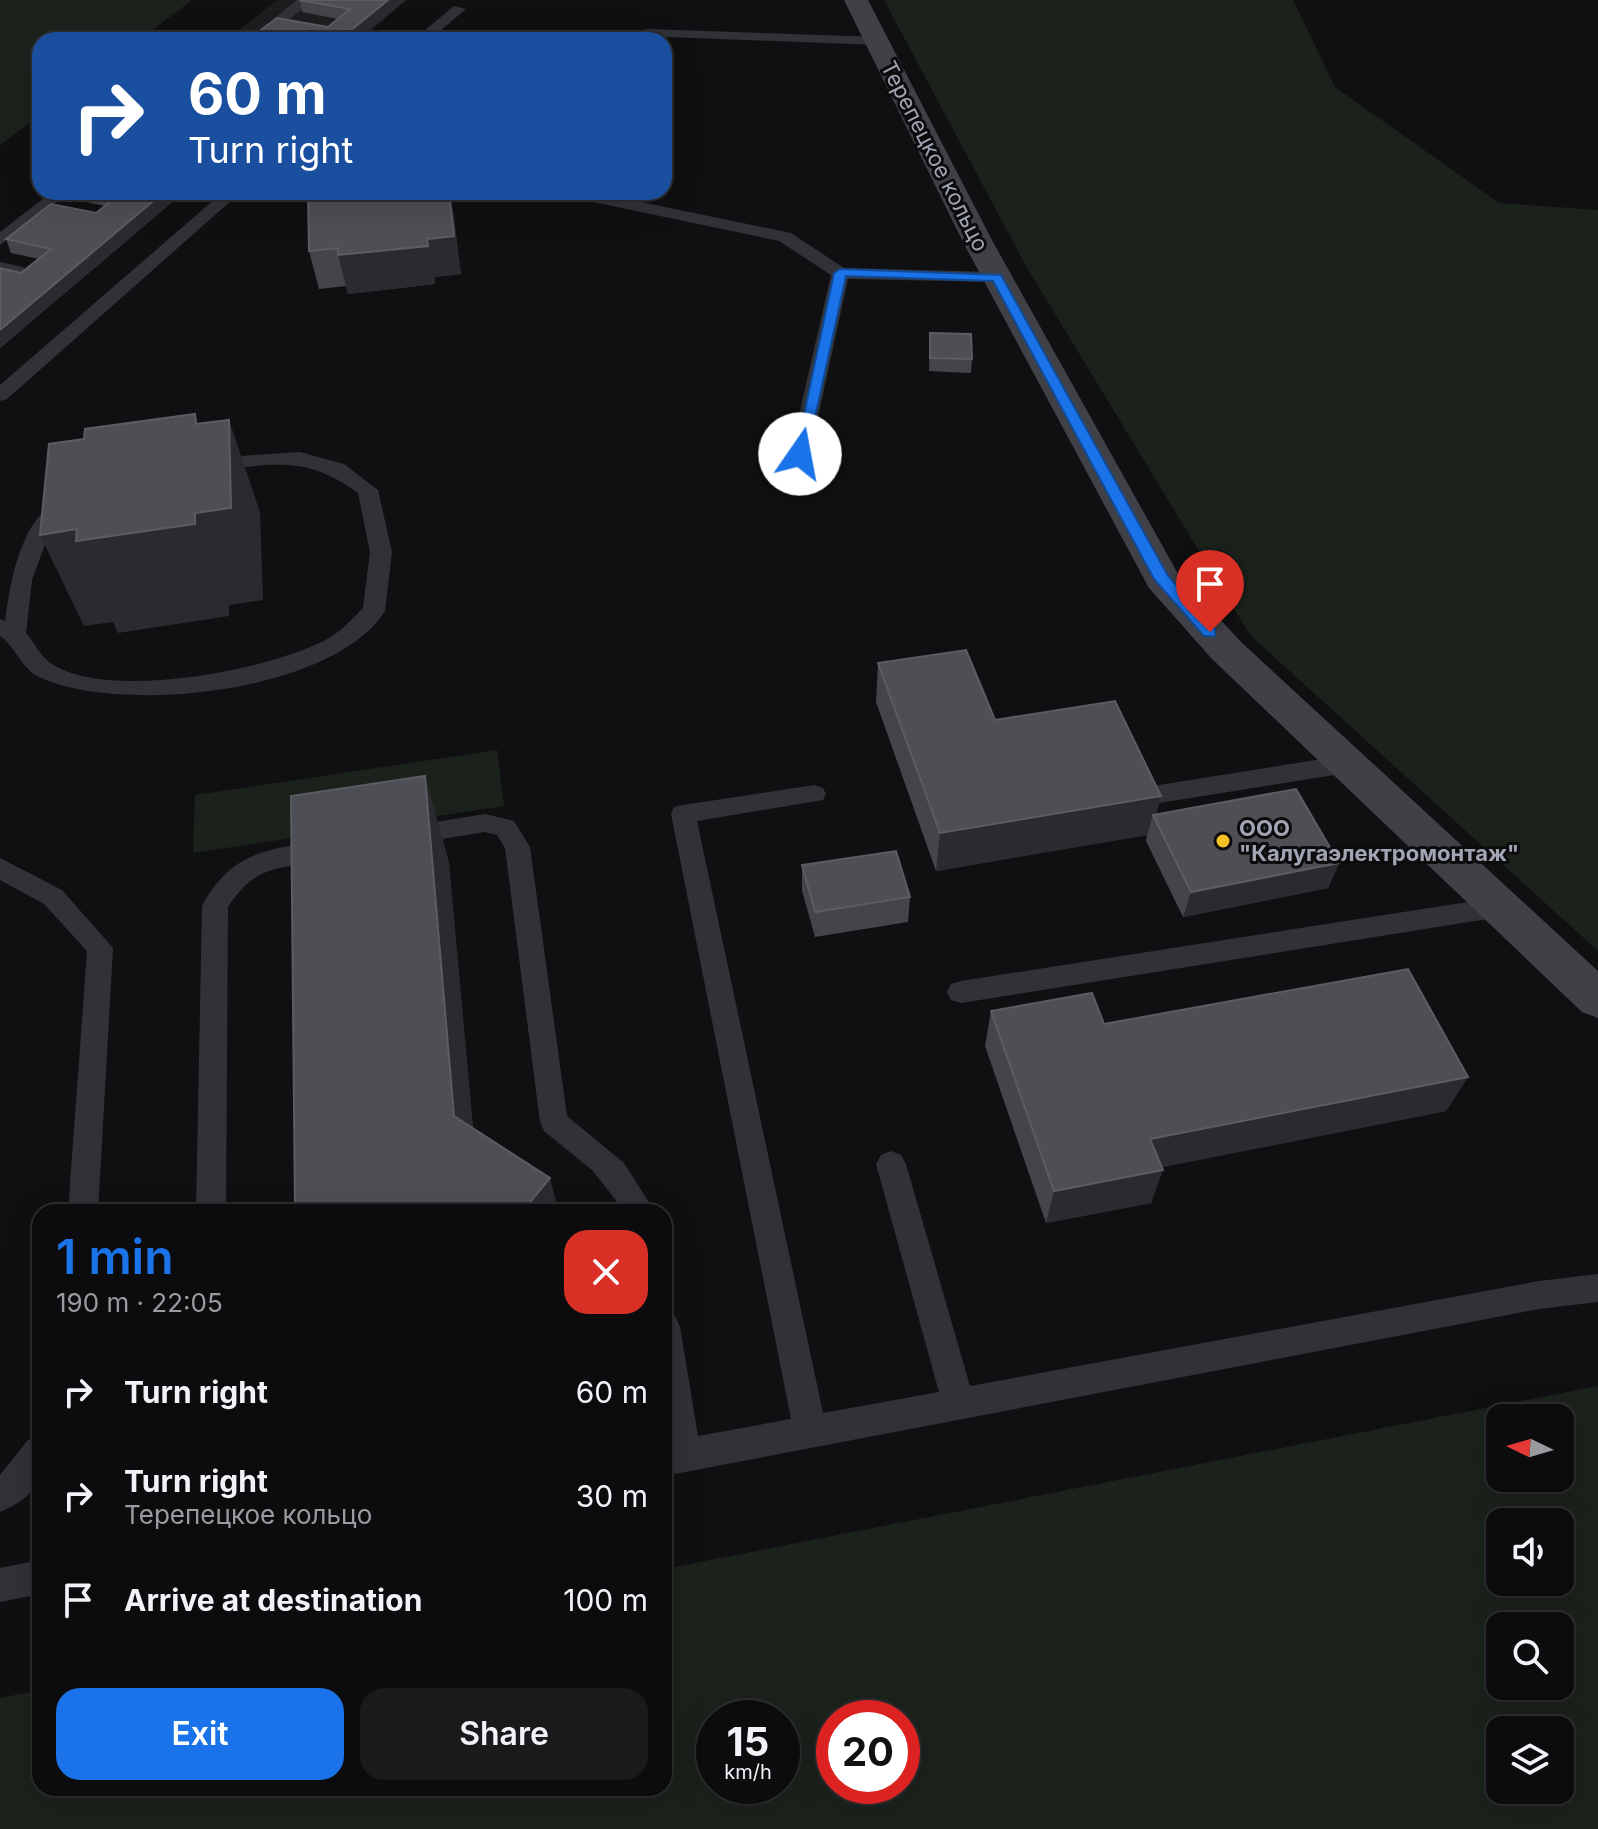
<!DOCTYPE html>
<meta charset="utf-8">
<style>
:root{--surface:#0c0c0e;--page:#1a1a1c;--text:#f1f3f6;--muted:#9a9b9e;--line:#2c2c2e;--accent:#1a73e8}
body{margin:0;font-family:Inter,sans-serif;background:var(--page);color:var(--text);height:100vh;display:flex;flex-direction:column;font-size:30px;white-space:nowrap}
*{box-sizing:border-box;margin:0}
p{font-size:26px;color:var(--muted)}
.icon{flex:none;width:44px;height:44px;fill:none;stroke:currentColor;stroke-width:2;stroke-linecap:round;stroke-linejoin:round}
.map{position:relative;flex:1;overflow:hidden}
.panel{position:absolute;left:32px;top:1204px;width:640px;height:592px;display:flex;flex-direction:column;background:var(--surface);border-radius:24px;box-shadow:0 8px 32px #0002,0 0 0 2px var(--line)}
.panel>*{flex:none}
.banner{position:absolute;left:32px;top:32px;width:640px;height:168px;border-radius:24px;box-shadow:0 8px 32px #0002,0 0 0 2px var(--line);background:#1a4fa0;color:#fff;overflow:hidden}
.needle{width:52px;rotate:275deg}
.tools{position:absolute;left:1486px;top:1404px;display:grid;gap:16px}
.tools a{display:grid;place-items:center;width:88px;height:88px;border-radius:16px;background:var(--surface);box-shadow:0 8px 32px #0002,0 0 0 2px var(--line);font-size:40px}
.speed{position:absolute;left:696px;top:1700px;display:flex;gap:16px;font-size:40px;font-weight:700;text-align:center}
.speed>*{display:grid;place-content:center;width:104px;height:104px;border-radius:50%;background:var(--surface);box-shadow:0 8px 32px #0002,0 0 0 2px var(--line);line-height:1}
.speed small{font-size:20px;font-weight:400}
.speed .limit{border:12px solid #d22;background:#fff;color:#111}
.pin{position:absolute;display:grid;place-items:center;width:68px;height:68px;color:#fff;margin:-82px -34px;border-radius:50% 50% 50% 0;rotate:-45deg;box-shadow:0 0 8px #0007}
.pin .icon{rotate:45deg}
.me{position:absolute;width:88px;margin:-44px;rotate:12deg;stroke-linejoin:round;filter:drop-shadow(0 0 6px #0008)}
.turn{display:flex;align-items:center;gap:28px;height:168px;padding:0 24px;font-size:36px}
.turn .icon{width:104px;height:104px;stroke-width:2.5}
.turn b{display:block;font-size:56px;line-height:68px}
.round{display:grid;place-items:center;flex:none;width:84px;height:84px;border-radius:24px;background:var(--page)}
.overview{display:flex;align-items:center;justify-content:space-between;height:136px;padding:0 24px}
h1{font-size:48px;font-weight:600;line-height:60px;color:var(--accent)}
.action{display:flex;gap:16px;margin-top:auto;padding:16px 24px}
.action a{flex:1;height:92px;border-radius:24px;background:var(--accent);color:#fff;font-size:32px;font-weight:600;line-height:92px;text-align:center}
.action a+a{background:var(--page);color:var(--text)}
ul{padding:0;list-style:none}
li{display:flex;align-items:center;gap:24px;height:104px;padding:0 24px}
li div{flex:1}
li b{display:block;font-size:30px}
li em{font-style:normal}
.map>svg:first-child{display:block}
.built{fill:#1d1c1f}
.green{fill:#1b221c;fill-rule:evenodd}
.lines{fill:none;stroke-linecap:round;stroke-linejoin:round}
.lane{fill:#313237;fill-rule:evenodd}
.secondary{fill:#3f4147;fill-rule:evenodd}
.wall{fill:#44444a}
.shaded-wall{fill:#2b2b2f}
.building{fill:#4e4f55;stroke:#5b5c64;stroke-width:2}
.route{fill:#1a73e8;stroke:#114b97;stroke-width:2}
.poi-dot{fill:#f5bf26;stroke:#0c0b0d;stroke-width:3}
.labels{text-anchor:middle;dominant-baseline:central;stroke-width:6;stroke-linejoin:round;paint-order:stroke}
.street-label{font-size:22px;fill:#a1a5b3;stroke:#0c0b0d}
.poi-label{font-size:22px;font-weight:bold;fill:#a1a5b3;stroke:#0c0b0d;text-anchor:start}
</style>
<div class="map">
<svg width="1598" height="1829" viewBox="0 0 1598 1829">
<rect width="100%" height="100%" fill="#101012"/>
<path class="built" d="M277 0H407L360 40H227Z"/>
<g class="green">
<path d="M0 0H192L139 40H40V115L0 145Z"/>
<path d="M884 0H1293L1335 87 1499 203 1598 210V951L1250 635 1026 266Z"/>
<path d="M497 750 504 806 193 853 195 795Z"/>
<path d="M1598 1386V1829H0V1698L40 1690V1788H664V1569ZM1560 1418V1478H1500V1418ZM1560 1522V1582H1500V1522ZM1560 1626V1686H1500V1626ZM782 1718V1786H714V1718ZM834 1718H902V1786H834ZM1500 1730H1560V1790H1500Z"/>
</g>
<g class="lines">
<g class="lane">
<path d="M297 0H313L264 40H248Z"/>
<path d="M454 6 466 9 429 40H413Z"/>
<path d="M648 29 877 37 884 41 877 45 643 36V30Z"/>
<path d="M52 192H70L0 245V232Z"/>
<path d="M223 192H241L7 399 0 401V385Z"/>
<path d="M561 192H593L791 233 844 268 997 272 1006 277 997 282 848 279 810 454 800 460 790 454 831 275 779 241 569 197Z"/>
<path d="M0 262 23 267 26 271 17 276 0 272Z"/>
<path d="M300 452 344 464 378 490 392 552 385 611C334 693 118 716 37 676 21 667 15 646 0 636V619L5 621C10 584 21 511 65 499L75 506 48 536 32 580 26 633C34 642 39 654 49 662 105 703 274 670 331 637 343 629 353 618 363 608L370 552 358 493C303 453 273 466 209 470L199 464 209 458Z"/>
<path d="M1347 755 1356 758 1359 764 1356 770 1347 773 1159 803 1150 800 1147 794 1150 788 1159 785Z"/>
<path d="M814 785 823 788 826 794 823 800 697 821 823 1413 939 1392 876 1164 881 1155 891 1151 901 1155 906 1164 970 1386 1539 1281 1598 1274V1302L1539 1309 664 1476V1312L675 1316 680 1327 698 1436 791 1419 671 814 674 807 683 805Z"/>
<path d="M485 814 514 821 530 847 567 1116 624 1163 655 1212H625L593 1171 544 1131 540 1122 505 848 497 835 485 832 405 845 396 843 393 836 396 829 405 827Z"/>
<path d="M327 840 336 843 340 850 336 857C288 872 260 857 228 907L226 1212H196L202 906C232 850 270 849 327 840Z"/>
<path d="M0 858 62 890 113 948 98 1212H68L87 951 44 904 0 880Z"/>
<path d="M1500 897 1509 900 1513 907 1509 914 1500 917 961 1003 951 1000 947 992 951 984 961 981Z"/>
<path d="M40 1436C40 1477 43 1494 0 1512V1475L28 1440Z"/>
<path d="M40 1560V1594L0 1602V1568Z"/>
</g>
<path class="secondary" d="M844 0H868L993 242 1177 572 1240 641 1598 971V1018L1582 1012 1212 659 1149 588 963 242Z"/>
</g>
<g class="wall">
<path d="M300 0H405L357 40H247L328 27 338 19 302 12Z"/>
<path d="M71 192H184L0 348 21 273 39 259 11 253 6 239 96 213 105 206 73 199Z"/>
<path d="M308 192H449L461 274 435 277V284L348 294 346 286 319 289 309 251Z"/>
<path d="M930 333 972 359 971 373 929 371Z"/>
<path d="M878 663 995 720 1161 796 1156 814 1339 863 1328 888 1183 917 1146 841 1147 835 936 871 876 702Z"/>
<path d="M802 865 910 897 908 922 815 937 802 891Z"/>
<path d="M991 1011 1104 1024 1468 1077 1446 1111 1162 1167 1151 1203 1046 1223 985 1046Z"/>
</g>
<g class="shaded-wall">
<path d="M388 0H405L357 40H339Z"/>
<path d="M164 192H184L0 348V330Z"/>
<path d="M449 192 454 215 461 274 435 277V284L348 294 338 255Z"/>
<path d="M195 414 227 506 229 420 260 512 263 600 229 605V616L118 633 113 622 84 626 40 535Z"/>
<path d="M425 776 449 862 479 1191 454 1116Z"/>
<path d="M1161 796 1155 820 1153 815 1147 835 936 871 940 833Z"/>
<path d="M1339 863 1328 888 1183 917 1191 892Z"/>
<path d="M1468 1077 1446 1111 1138 1172 1150 1139Z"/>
<path d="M1163 1170 1151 1203 1046 1223 1054 1191Z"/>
<path d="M550 1178 559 1212H522Z"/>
</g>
<g class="building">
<path d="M299 0H388L339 40H247L277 18 328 27 350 9Z"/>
<path d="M98 192H164L0 330V268L21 273 51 249 6 239 51 204 96 213 117 196Z"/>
<path d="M308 192H449L454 236 427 239 428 246 338 255V248L309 251Z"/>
<path d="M930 333 971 334 972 359 930 358Z"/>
<path d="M195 414 196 424 229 420 231 508 195 513V524L76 541 77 529 40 535 49 444 84 439 85 429Z"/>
<path d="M966 650 995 720 1115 701 1161 796 940 833 878 663Z"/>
<path d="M425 776 454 1116 550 1178 522 1212H295L291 796Z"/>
<path d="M1296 789 1339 863 1191 892 1153 815Z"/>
<path d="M896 851 910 897 815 912 802 865Z"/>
<path d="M1408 969 1468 1077 1150 1139 1163 1170 1054 1191 991 1011 1092 993 1104 1024Z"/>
</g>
<path class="route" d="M840 269 1001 275 1168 576 1215 629V636H1204L1154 579 993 281 846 276 807 454 795 457 834 273Z"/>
<circle class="poi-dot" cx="1223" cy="841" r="8"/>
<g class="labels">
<g class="street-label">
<text transform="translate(935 156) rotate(63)">Терепецкое кольцо</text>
</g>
<g class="poi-label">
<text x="1239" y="828">ООО<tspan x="1239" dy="25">"Калугаэлектромонтаж"</tspan></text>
</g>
</g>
</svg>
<div class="tools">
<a><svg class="needle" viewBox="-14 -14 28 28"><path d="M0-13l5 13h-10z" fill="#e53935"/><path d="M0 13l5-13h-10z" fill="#9a9b9e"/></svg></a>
<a><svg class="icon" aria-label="sound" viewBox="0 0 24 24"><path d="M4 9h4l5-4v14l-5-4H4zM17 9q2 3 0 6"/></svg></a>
<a><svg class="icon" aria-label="search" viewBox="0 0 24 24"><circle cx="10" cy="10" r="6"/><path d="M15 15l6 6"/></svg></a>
<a><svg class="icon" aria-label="layers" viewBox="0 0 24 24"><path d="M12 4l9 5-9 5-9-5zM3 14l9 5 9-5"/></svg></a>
</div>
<div class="speed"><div>15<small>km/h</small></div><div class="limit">20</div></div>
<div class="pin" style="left:1210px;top:632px;background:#d93025"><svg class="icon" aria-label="arrive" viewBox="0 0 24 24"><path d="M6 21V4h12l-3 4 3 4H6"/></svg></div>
<svg class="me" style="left:800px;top:454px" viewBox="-20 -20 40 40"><circle r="19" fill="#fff"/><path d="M0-13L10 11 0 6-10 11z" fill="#1a73e8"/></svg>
<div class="banner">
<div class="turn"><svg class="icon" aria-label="right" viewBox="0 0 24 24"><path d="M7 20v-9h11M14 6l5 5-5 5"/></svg><div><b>60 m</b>Turn right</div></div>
</div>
<section class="panel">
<div class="overview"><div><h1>1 min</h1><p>190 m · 22:05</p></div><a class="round" style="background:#d93025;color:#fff"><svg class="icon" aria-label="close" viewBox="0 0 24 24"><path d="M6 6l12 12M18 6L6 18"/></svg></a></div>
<ul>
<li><svg class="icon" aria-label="right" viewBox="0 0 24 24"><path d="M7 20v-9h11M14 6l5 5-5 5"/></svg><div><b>Turn right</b></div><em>60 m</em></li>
<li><svg class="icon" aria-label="right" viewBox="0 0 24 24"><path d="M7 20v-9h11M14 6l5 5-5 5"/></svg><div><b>Turn right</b><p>Терепецкое кольцо</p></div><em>30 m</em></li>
<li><svg class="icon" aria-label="arrive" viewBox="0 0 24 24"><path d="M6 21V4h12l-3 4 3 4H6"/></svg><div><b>Arrive at destination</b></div><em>100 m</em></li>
</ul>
<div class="action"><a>Exit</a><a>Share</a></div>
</section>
</div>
